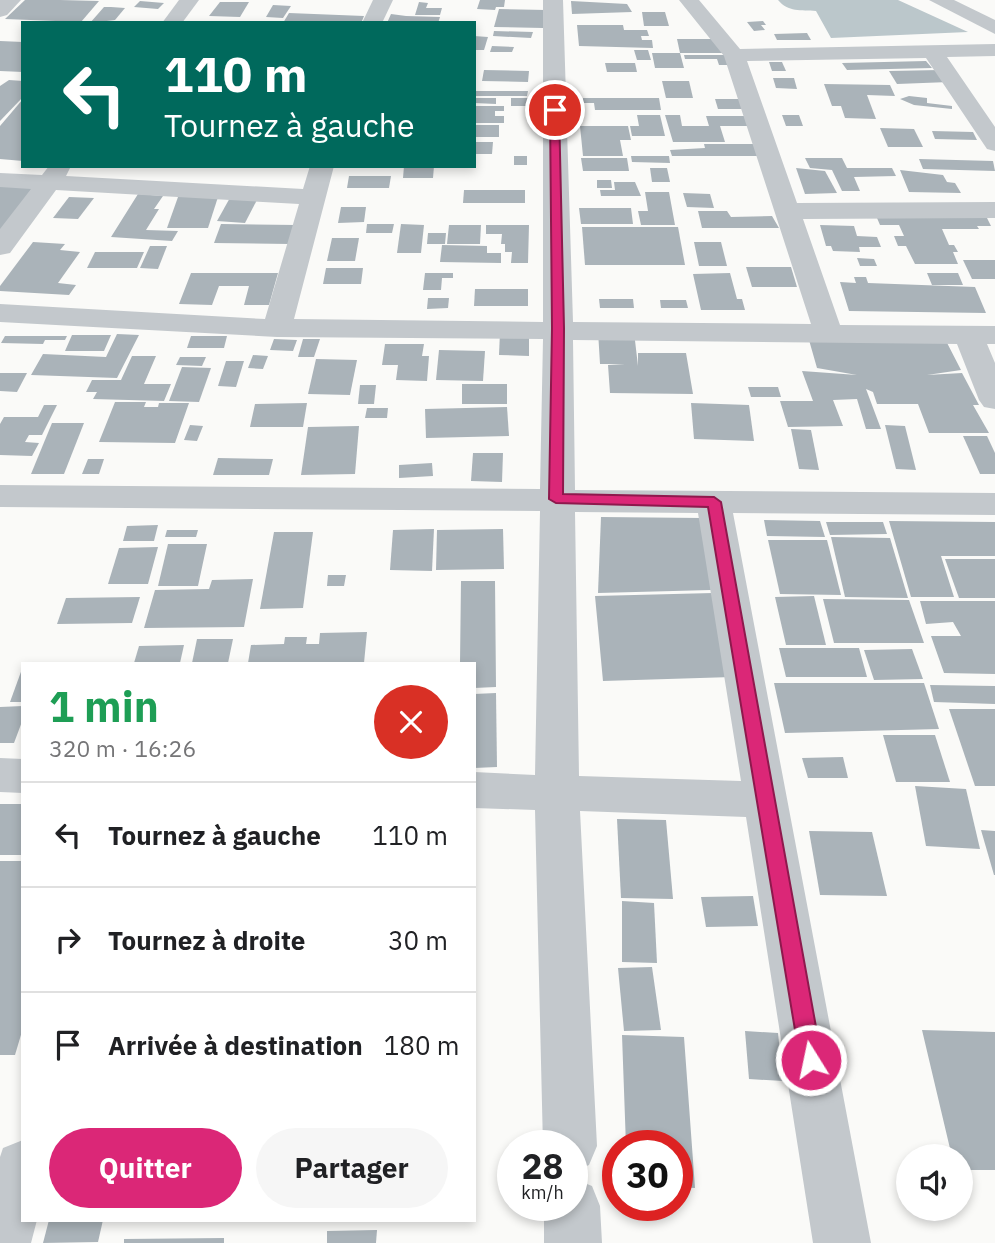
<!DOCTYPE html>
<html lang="fr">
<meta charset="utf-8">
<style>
:root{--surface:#fff;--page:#f6f6f6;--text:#202124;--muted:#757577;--line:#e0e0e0;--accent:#db2777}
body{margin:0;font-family:"IBM Plex Sans",sans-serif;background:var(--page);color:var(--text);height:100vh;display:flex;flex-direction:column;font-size:26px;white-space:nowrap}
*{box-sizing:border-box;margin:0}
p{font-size:23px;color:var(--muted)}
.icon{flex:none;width:38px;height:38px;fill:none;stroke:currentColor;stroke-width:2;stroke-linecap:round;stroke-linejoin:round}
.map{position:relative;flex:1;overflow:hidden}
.drawer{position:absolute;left:21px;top:662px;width:455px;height:560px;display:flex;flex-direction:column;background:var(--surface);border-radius:0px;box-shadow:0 4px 10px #0003}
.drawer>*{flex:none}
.guide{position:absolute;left:21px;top:21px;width:455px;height:147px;border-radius:0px;box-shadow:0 4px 10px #0003;background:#00695c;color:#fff;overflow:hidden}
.fabs{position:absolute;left:896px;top:1144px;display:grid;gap:14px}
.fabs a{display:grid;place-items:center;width:77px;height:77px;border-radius:50%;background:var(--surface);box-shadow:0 4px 10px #0003;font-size:35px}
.speed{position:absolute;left:497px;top:1130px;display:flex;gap:14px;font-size:35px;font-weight:700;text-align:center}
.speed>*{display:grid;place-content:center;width:91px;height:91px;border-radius:50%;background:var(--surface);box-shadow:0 4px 10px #0003;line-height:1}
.speed small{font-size:18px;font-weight:400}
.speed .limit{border:10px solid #d22;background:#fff;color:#111}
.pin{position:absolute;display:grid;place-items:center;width:60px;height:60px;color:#fff;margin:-30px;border:4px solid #fff;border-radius:50%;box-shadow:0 2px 7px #0007}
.me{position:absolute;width:77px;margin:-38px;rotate:350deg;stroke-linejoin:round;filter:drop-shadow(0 0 5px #0008)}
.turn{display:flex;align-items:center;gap:24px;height:147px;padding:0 28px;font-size:32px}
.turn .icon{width:91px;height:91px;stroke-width:2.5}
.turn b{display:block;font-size:49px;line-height:60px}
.round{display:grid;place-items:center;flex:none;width:74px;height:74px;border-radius:37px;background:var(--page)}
.overview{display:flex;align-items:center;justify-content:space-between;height:119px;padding:0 28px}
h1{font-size:42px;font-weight:800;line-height:52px;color:#1e9e55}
.primary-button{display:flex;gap:14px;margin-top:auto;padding:14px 28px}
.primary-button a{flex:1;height:80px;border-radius:42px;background:var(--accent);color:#fff;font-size:28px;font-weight:800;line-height:80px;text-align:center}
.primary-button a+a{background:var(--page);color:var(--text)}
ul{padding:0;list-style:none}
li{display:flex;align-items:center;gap:21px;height:105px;padding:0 28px;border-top:2px solid var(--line)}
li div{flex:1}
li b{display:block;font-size:26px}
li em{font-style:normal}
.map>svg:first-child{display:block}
.water{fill:#bbc7cb}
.building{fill:#aab3b9}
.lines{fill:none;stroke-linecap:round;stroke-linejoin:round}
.minor{fill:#c3c8cc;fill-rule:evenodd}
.route{fill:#db2777;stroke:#8e194d;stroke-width:2}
</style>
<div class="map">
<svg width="995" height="1243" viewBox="0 0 995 1243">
<rect width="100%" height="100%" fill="#fafaf8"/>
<path class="water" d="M778 0H898L968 32 831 38 816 11C801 10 788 12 778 0Z"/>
<g class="building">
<path d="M25 0H60L99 1 81 22 5 19Z"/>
<path d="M480 0H505L504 7H496L495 10 477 9Z"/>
<path d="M140 1 164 3 158 9 134 7Z"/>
<path d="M571 1 627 4 632 12 572 14Z"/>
<path d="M220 2H249L240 17 209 16Z"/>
<path d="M419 2 428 3 426 8H442L440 15H415Z"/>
<path d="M273 5 291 6 283 18 266 17Z"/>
<path d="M104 7H111L125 8 115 20 90 23Z"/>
<path d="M499 9 546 10 543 28 494 27Z"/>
<path d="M642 12H665L669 26H644Z"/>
<path d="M289 13 364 16 362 21 345 23H283Z"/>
<path d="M391 14 406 16 440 17 438 23H387Z"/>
<path d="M763 21 766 25H761L765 30 754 31 747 22Z"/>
<path d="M577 25H623L624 30H647L649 36H641L642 40H652L653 48 579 46Z"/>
<path d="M494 31 533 32 531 38 493 36Z"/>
<path d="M807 33 811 40H777L774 34Z"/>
<path d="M474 36 488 37 484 50H474Z"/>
<path d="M677 39H719L723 53H680Z"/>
<path d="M0 41 23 42V72L0 71Z"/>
<path d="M492 46 514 47 512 52H490Z"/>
<path d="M634 50H648L651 60H637Z"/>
<path d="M652 53H680L684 68H655Z"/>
<path d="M684 55H726L729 65H719L717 59H685Z"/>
<path d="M926 61 932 68 847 70 842 63Z"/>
<path d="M769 62H782L786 71H772Z"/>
<path d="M605 63H635L637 72H607Z"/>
<path d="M484 70 529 71 528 82 482 81Z"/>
<path d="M940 70 949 82 897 84 889 71Z"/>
<path d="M773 78H794L797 89 776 88Z"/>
<path d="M9 80 23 81V97L0 121V86Z"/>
<path d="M662 81H689L693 98H666Z"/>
<path d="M824 84 890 85 895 96 867 95 876 119 845 118 841 106H832Z"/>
<path d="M474 91H528L527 96H474Z"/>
<path d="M909 96 927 98V103L952 106V109L914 105 900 99Z"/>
<path d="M474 98H496V104L474 103Z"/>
<rect x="511" y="98" width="20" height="8"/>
<path d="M583 98H659L661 110H595L594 103H583Z"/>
<path d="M23 99V161L0 159V126Z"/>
<path d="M715 99H743L746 109H718Z"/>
<path d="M474 106H504V111H495V116H504V123H474Z"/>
<path d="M637 115H660L665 136H632L630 126H639Z"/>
<path d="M665 115H680L682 126H709L706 116H747L751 126H720L725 142H673Z"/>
<path d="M782 115H799L803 126H786Z"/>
<rect x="474" y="125" width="25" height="12"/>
<path d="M580 126H628L631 140H620L623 156H583Z"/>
<path d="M880 128 914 129 923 147H888Z"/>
<path d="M932 131 973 132 977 140 935 139Z"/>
<path d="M474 142H493L492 154H474Z"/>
<path d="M704 144H758L759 156H672L670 150 705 148Z"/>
<rect x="514" y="156" width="13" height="9"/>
<path d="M631 156H669L670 163 632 162Z"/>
<path d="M581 158H627L629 171H583Z"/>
<path d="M805 158H842L847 168H892L896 176 854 177 860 191H842L832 170 810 168Z"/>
<path d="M919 159 993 161 995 171 923 169Z"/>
<path d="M404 166H434L433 178H403Z"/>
<path d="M650 168H667L670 182H652Z"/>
<path d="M796 168 825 171 837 193 805 194Z"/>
<path d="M900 170 943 175 947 182 955 183 961 193 909 192Z"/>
<path d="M349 176H391L389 188H347Z"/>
<path d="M597 180H611L612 188H597Z"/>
<path d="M614 182H635L641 196H601L600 190H615Z"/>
<path d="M0 186 36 188 0 233Z"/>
<path d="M464 190H525V203H463Z"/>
<path d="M645 192H669L675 225H641L638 211H648Z"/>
<path d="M683 193 710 194 714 208 687 207Z"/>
<path d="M138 194 163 196 154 209H159L146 230 178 231 172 241 111 237Z"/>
<path d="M231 196 258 198 245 223 217 221Z"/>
<path d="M69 197 94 198 78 219 53 218Z"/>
<path d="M178 197H218L208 228H167Z"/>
<path d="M341 207H366L364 222 338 223Z"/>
<path d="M579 208H631L633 224H581Z"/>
<path d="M698 211H727L731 217 772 216 779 228H702Z"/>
<path d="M877 218H987L991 226H977L979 229H942L949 245H954L958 252H953L958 264H915L906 246H898L894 236H904L899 225H880Z"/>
<path d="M221 224 296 225 290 244 214 243Z"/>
<path d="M367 224H394L392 233H366Z"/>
<path d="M401 224 424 225 421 253H397Z"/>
<path d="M449 225H481L480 244H447Z"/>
<path d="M486 225H529L528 263H511L512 252H505V244H501L502 234H486Z"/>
<path d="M820 225 854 226 857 236 877 237 881 247H859L860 252 833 251 831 246H826Z"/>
<path d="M582 227H678L685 265H585Z"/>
<path d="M428 233H446L445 244H427Z"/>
<path d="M332 238H359L355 261H327Z"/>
<path d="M33 242 65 244 60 250 80 252 58 283 76 285 69 295 0 291V286Z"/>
<path d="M694 242H721L727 266H699Z"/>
<path d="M442 245 487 246V253H501V263L440 262Z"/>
<path d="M150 246H167L158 269 140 268Z"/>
<path d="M95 252H144L137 268H87Z"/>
<path d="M857 258 874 259 877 266H860Z"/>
<path d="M963 260H995V279H972Z"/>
<path d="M746 267H791L797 287H752Z"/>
<path d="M326 268H363L361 284H323Z"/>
<path d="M191 273H278L269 305H244L249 286H219L212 305 179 304Z"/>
<path d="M425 273H453V278H442L441 290H423Z"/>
<path d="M730 273 737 299H742L745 310H701L693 274Z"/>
<path d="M927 273H958L963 285H932Z"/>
<path d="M854 277H866L868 283 975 287 986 313 849 311 840 282 856 283Z"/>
<path d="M475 289H528V306H474Z"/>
<path d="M428 298H449L448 308 427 309Z"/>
<path d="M599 299H633L634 308H600Z"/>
<path d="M660 300H686L688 308H661Z"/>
<path d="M598 331 634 332 638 366V353H686L693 394 610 393 608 365 625 364H600Z"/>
<path d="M500 332H529V356L499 355Z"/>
<path d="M117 334 139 335 117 378 31 375 43 354 106 357Z"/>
<path d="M72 335H111L104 351H65Z"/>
<path d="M5 336H67L65 340H45L43 344 1 343Z"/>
<path d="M191 336H227L224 348H187Z"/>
<path d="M944 337 961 370 927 375 962 373 979 405H973L989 433H929L918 404H877L873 392 866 389 881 429H866L857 399 833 400 843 426 788 427 780 401H813L802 371 857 375 817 368 809 340Z"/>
<path d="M274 339 297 340 293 351 270 350Z"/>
<path d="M303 339H320L314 357H298Z"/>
<path d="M385 344H424L422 356H429L427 381 396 380 398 365H382Z"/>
<path d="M439 350 485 351 483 381 436 380Z"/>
<path d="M253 355 268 356 263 369 248 368Z"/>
<path d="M132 356H156L144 384H171L164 401 93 399 97 392H86L92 380H121Z"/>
<path d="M180 357H206L202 366 176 365Z"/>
<path d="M316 359 357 360 350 395 308 394Z"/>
<path d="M226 361H244L236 387 218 386Z"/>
<path d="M182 367 211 368 199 402 169 401Z"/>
<path d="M0 373H27L17 392 0 391Z"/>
<rect x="462" y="384" width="45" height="20"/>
<path d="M360 385H376L374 404H358Z"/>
<path d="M748 387H778L781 397H751Z"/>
<path d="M115 402H146L144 407H158L159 403H189L175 443 99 442Z"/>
<path d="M307 403 303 427H250L255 404Z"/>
<path d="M691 403 749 405 754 441 694 439Z"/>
<path d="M44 405H57L42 435H29L25 442 39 443 32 456 0 455V424L4 417H38Z"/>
<path d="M507 407 509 436 426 438 425 409Z"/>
<path d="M367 408H388L387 418H365Z"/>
<path d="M52 423H84L64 474H31Z"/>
<path d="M190 425 203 426 197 441 184 440Z"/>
<path d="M885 425 905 426 916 470 896 469Z"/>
<path d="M359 426 355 474 301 475 308 427Z"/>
<path d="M791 429 811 430 819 470 799 469Z"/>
<path d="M963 436H987L995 453V474H980Z"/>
<path d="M473 453H503L502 482 471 481Z"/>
<path d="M218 458 273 459 269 475H213Z"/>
<path d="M88 459H104L99 474H82Z"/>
<path d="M432 463 433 476 399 478V465Z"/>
<path d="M601 517 702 518 711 590 598 593Z"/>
<path d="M764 520 820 521 825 537 767 536Z"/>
<path d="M889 521 995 522V556H941L954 597H911Z"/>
<path d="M826 522H883L887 534 830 535Z"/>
<path d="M158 525 154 541H123L127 526Z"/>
<path d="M434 529 432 571 390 570 393 530Z"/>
<path d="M503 529 504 569 436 570 437 530Z"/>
<path d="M167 530H198L196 537H165Z"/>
<path d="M274 532H313L303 608 260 609Z"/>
<path d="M831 537 890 538 908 598 845 597Z"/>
<path d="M768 540H827L841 595 780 594Z"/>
<path d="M168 544H207L198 586H158Z"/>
<path d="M158 547 148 584H108L119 548Z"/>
<path d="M945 559H995V598H959Z"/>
<path d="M328 575H346L344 586H327Z"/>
<path d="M253 579 244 627 144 628 155 590 209 589 212 580Z"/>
<path d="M461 581H495L496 687 474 688V663H460Z"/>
<path d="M713 593 732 677 603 681 595 596Z"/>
<path d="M814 596 826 645H786L775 597Z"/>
<path d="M140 597 132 623 57 624 66 598Z"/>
<path d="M823 599 909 600 924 643H834Z"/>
<path d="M920 601H995V674L944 673 931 636H961L953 622 926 624Z"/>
<path d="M367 632 364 663H248L251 645 284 644 285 637H307L306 644H319L320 633Z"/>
<path d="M197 639H233L228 663H192Z"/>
<path d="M184 645 180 663H134L139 646Z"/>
<path d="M779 648H859L867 677H786Z"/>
<path d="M912 649 923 679 874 680 864 650Z"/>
<path d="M22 669 23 702H10Z"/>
<path d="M774 683H924L939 729 785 733Z"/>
<path d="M930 685 995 686V704L934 702Z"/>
<path d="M496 693 497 767 474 768V694Z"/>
<path d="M23 706V719L14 743H0V707Z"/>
<path d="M949 709H995V786H975Z"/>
<path d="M883 735H935L950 782H896Z"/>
<path d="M843 757 848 778H808L802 758Z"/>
<path d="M915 786 966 789 980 849 926 846Z"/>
<path d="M0 804H23L21 855H0Z"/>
<path d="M617 819 666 820 673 899 621 898Z"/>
<path d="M981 830 995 831V875H994Z"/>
<path d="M809 831 872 832 887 896 820 895Z"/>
<path d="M0 861H23V1028L15 1055H0Z"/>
<path d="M753 896 758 926 706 927 701 897Z"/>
<path d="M622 901 654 903 657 963 622 962Z"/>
<path d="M652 967 661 1030 624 1031 618 968Z"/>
<path d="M922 1030 995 1032V1170H961V1157H952Z"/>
<path d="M745 1031 778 1033 783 1081 749 1079Z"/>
<path d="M622 1035 684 1037 695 1188 677 1187V1146H626Z"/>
<path d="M49 1220H103L98 1242 43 1243Z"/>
<path d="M377 1230 376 1243H327V1231Z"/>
<path d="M224 1238V1243H124V1239Z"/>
</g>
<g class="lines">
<g class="minor">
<path d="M0 0H21L7 15 0 17Z"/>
<path d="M179 0H199L182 23H162Z"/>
<path d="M373 0H393L382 23H362Z"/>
<path d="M543 0H563L573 322 811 324 724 56 679 0H699L740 49 995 44V56L947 57 995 127V151L987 149 926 58 747 61 797 203 995 202V218L803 219 840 325 995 326V344H987L995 363V409L984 407 979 400 957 344 573 340 575 490 995 493V515L733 513 871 1243H813L746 817 580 811 597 1146 589 1165 572 1172V1146H543L535 810 474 808V772L535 775 540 511 0 507V485L540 489 543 339 277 337 0 322V304L265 319 299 204 56 190 10 253 0 255V229L31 189 0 187V173L42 175 49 166H71L66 176 303 189 310 166H334L294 319 543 322ZM575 512 698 513 741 781 579 776Z"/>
<path d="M929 0H954L995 20V34Z"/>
<path d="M0 758 23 759V793L0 792Z"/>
<path d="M23 1140V1220H37L31 1243H0V1157L3 1148Z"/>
<path d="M572 1178 592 1186 600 1206 602 1243H544V1206H572Z"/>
</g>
</g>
<path class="route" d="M555 107 559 110 564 328 563 494 714 497 721 502 822 1060 819 1068 811 1071 803 1068 800 1060 708 507 556 503 549 499 552 328 550 110Z"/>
</svg>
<div class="fabs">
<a><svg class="icon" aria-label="sound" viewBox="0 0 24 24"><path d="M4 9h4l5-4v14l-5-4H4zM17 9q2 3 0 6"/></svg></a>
</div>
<div class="speed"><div>28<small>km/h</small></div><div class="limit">30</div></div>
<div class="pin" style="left:555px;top:110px;background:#d93025"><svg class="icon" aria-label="arrive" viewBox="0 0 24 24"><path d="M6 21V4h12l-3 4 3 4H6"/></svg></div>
<svg class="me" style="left:811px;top:1060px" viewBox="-20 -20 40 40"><circle r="17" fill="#db2777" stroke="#fff" stroke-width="3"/><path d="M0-11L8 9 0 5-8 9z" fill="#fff"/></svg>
<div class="guide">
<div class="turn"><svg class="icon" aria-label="left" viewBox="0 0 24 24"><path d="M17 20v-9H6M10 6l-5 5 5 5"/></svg><div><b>110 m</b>Tournez à gauche</div></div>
</div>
<section class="drawer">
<div class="overview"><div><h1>1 min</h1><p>320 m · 16:26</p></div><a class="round" style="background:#d93025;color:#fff"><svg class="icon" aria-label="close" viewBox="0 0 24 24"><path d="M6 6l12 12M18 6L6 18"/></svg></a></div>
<ul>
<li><svg class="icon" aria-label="left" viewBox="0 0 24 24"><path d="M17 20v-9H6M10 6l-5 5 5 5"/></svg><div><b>Tournez à gauche</b></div><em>110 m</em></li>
<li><svg class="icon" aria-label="right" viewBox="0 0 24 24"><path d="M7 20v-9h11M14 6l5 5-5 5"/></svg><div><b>Tournez à droite</b></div><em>30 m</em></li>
<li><svg class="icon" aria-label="arrive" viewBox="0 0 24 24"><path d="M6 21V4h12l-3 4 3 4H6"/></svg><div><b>Arrivée à destination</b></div><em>180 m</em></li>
</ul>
<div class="primary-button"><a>Quitter</a><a>Partager</a></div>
</section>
</div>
